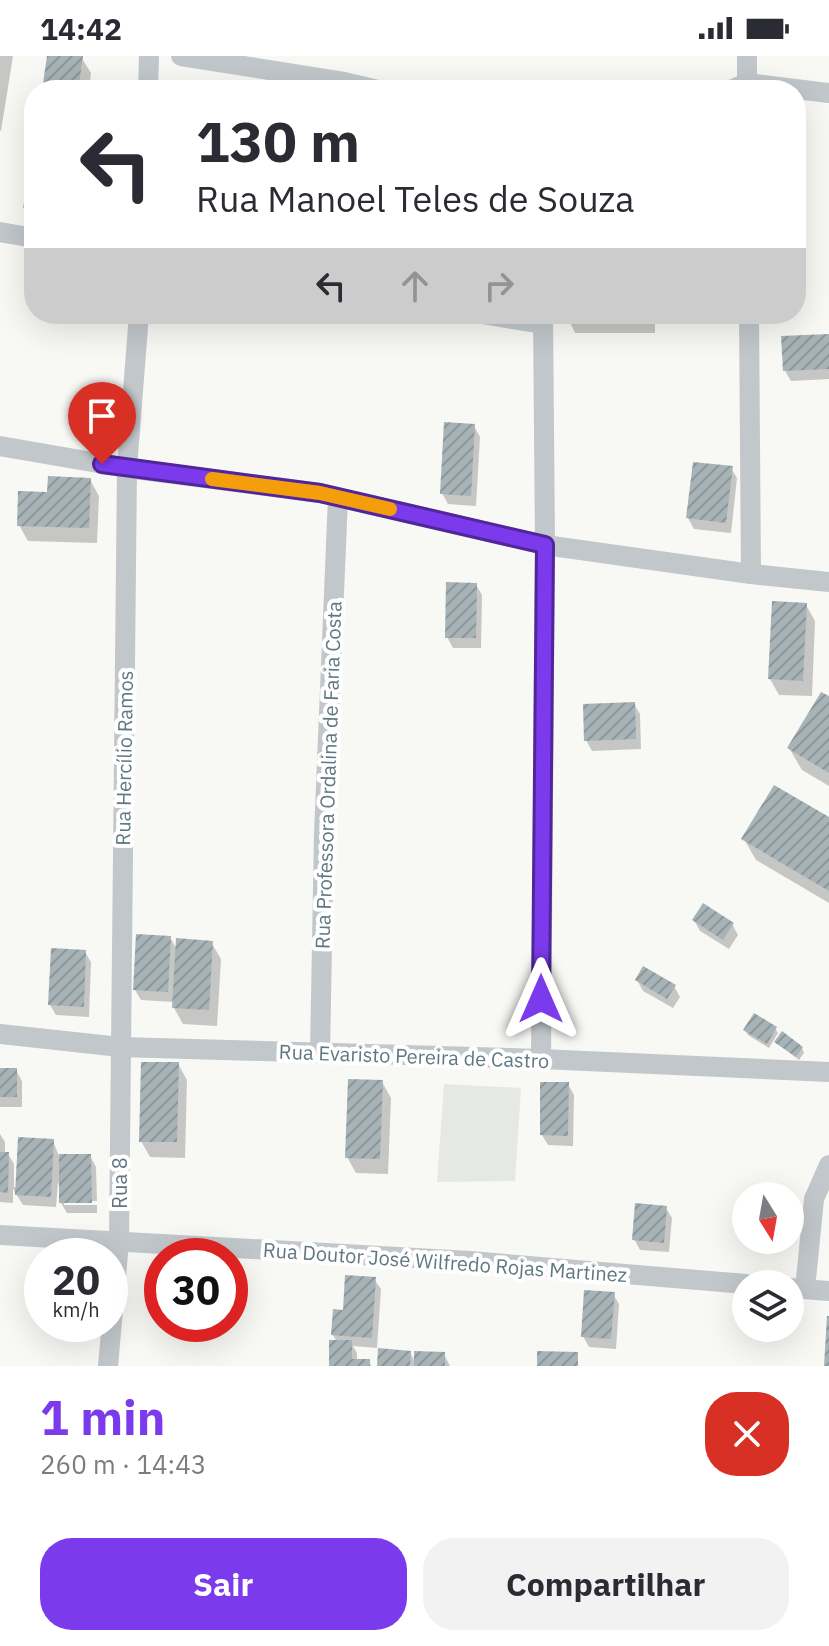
<!DOCTYPE html>
<html lang="pt">
<meta charset="utf-8">
<style>
:root{--surface:#fff;--page:#f2f2f3;--text:#2b2b33;--muted:#7c7c81;--accent:#7c3aed}
body{margin:0;font-family:"IBM Plex Sans",sans-serif;background:var(--page);color:var(--text);height:100vh;display:flex;flex-direction:column;font-size:30px;white-space:nowrap}
*{box-sizing:border-box;margin:0}
p{font-size:26px;color:var(--muted)}
.icon{flex:none;width:44px;height:44px;fill:none;stroke:currentColor;stroke-width:2;stroke-linecap:round;stroke-linejoin:round}
.map{position:relative;height:1310px;overflow:hidden}
.details{display:flex;flex-direction:column;background:var(--surface);flex:1}
.details>*{flex:none}
.guide{position:absolute;left:24px;top:24px;width:782px;height:244px;border-radius:32px;box-shadow:0 8px 32px #0002;background:#fff;color:var(--text);overflow:hidden}
.needle{width:52px;rotate:169deg}
.tools{position:absolute;left:732px;top:1126px;display:grid;gap:16px}
.tools a{display:grid;place-items:center;width:72px;height:72px;border-radius:50%;background:var(--surface);box-shadow:0 8px 32px #0002;font-size:40px}
.speed{position:absolute;left:24px;top:1182px;display:flex;gap:16px;font-size:40px;font-weight:700;text-align:center}
.speed>*{display:grid;place-content:center;width:104px;height:104px;border-radius:50%;background:var(--surface);box-shadow:0 8px 32px #0002;line-height:1}
.speed small{font-size:20px;font-weight:400}
.speed .limit{border:12px solid #d22;background:#fff;color:#111}
.pin{position:absolute;display:grid;place-items:center;width:68px;height:68px;color:#fff;margin:-82px -34px;border-radius:50% 50% 50% 0;rotate:-45deg;box-shadow:0 0 8px #0007}
.pin .icon{rotate:45deg}
.me{position:absolute;width:88px;margin:-44px;rotate:0deg;stroke-linejoin:round;filter:drop-shadow(0 0 6px #0008)}
.turn{display:flex;align-items:center;gap:28px;height:168px;padding:0 40px;font-size:36px}
.turn .icon{width:104px;height:104px;stroke-width:2.5}
.turn b{display:block;font-size:56px;line-height:68px}
.lanes{display:flex;align-items:center;height:76px;padding:0 40px;background:#0003;justify-content:center;gap:40px;direction:ltr}
.lanes .off{opacity:.35}
.round{display:grid;place-items:center;flex:none;width:84px;height:84px;border-radius:32px;background:var(--page)}
.summary{display:flex;align-items:center;justify-content:space-between;height:136px;padding:0 40px}
h1{font-size:48px;font-weight:700;line-height:60px;color:var(--accent)}
.action{display:flex;gap:16px;margin-top:auto;padding:16px 40px}
.action a{flex:1;height:92px;border-radius:32px;background:var(--accent);color:#fff;font-size:32px;font-weight:700;line-height:92px;text-align:center}
.action a+a{background:var(--page);color:var(--text)}
.status{display:flex;justify-content:space-between;align-items:center;height:56px;padding:0 40px;background:var(--surface);direction:ltr}
.status svg{height:22px;fill:currentColor}
.map>svg:first-child{display:block}
.built{fill:#e6e8e6}
.shadow{fill:#0003}
.building{fill:url(#building-hatch)}
.lines{fill:none;stroke-linecap:round;stroke-linejoin:round}
.street{stroke:#c1c7ca;stroke-width:20}
.route-casing{stroke:#51269a;stroke-width:20}
.route{stroke:#7c3aed;stroke-width:14}
.slow{stroke:#f59e0b;stroke-width:14}
.labels{text-anchor:middle;dominant-baseline:central;stroke-width:8;stroke-linejoin:round;paint-order:stroke}
.street-label{font-size:20px;fill:#617882;stroke:#fff}
</style>
<div class="status"><b>14:42</b><svg viewBox="0 0 49 12"><path d="M0 12V9h3v3zM5 12V6h3v6zM10 12V3h3v9zM15 12V0h3v12zM26 1h20v11H26zM47 4h2v5h-2z"/></svg></div>
<div class="map">
<svg width="829" height="1310" viewBox="0 0 829 1310">
<defs>
<pattern id="building-hatch" width="6" height="6" patternUnits="userSpaceOnUse" patternTransform="scale(2)"><rect width="6" height="6" fill="#a7b3b7"/><path d="M-1 1l2-2M0 6l6-6M5 7l2-2" fill="none" stroke="#8b969a"/></pattern>
</defs>
<rect width="100%" height="100%" fill="#f8f8f5"/>
<path class="built" d="M444 1028 521 1032 515 1125 437 1126Z"/>
<g class="shadow">
<path d="M0 0H13L1 75 0 74Z"/>
<path d="M49 0 81 1 91 17 89 34H44Z"/>
<path d="M34 104V163L25 152Z"/>
<path d="M566 258H655V277H575Z"/>
<path d="M829 280V323L791 325 785 315Z"/>
<path d="M474 370 480 381 476 450 448 448 442 437Z"/>
<path d="M731 412 737 422 731 477 694 473 688 462Z"/>
<path d="M90 424 99 440 97 487 28 485 19 469 49 438Z"/>
<path d="M476 529 482 539 481 592H453L447 581Z"/>
<path d="M806 549 815 565 812 640 779 639 770 623Z"/>
<path d="M829 643V730L802 714 789 692Z"/>
<path d="M634 648 640 658 641 693 592 695 586 684Z"/>
<path d="M829 764V847L756 804 744 783Z"/>
<path d="M694 864 732 868 738 879 729 893 700 875Z"/>
<path d="M170 881 177 894 211 886 221 903 217 970 183 968 174 952V946L141 944 135 934Z"/>
<path d="M85 896 91 906 89 961 56 959 50 949Z"/>
<path d="M637 924 674 930 680 941 673 952 643 935Z"/>
<path d="M775 972 778 977 769 992 748 979 745 974Z"/>
<path d="M776 986 802 992 804 997 799 1004Z"/>
<path d="M178 1008 187 1024 185 1102 150 1101 141 1085Z"/>
<path d="M0 1014H16L22 1025V1051H0Z"/>
<path d="M382 1026 391 1042 388 1118 356 1117 347 1101Z"/>
<path d="M568 1028 574 1039 573 1090 548 1089 542 1079Z"/>
<path d="M0 1078 5 1086V1098H8L14 1108V1131H17L53 1085 59 1100H90L96 1111 97 1145H64V1149H97V1157H67L61 1147V1128L58 1127 56 1151 23 1149 13 1133V1147L0 1146Z"/>
<path d="M666 1152 672 1162 669 1196 640 1194 634 1183Z"/>
<path d="M374 1223 381 1233 377 1292 353 1290 357 1297V1305H369L371 1310H331L337 1286 333 1279 344 1256Z"/>
<path d="M613 1238 619 1248 616 1293 589 1291 583 1280Z"/>
<path d="M410 1296 416 1308 444 1298 450 1310H379Z"/>
</g>
<g class="building">
<path d="M47 0H83L78 34H42Z"/>
<path d="M32 101H34V154L23 152Z"/>
<path d="M564 258H647V262L564 261Z"/>
<path d="M829 278V313L783 315 781 280Z"/>
<path d="M444 366 475 368 471 440 440 438Z"/>
<path d="M693 406 733 410 726 467 686 462Z"/>
<path d="M48 420 91 422 89 472 17 470 18 435 47 436Z"/>
<path d="M446 526 477 527 476 582H445Z"/>
<path d="M772 545 807 547 803 625 768 623Z"/>
<path d="M821 636 829 640V717L787 692Z"/>
<path d="M635 646 636 683 584 685 583 648Z"/>
<path d="M774 729 829 761V835L741 783Z"/>
<path d="M703 847 734 867 723 884 692 864Z"/>
<path d="M136 878 171 880 168 936 133 934Z"/>
<path d="M176 882 213 885 209 954 172 952Z"/>
<path d="M51 892 86 894 84 951 48 949Z"/>
<path d="M643 910 676 929 667 943 635 924Z"/>
<path d="M754 957 777 971 767 988 743 974Z"/>
<path d="M782 975 803 991 796 1001 774 986Z"/>
<path d="M141 1006H179L177 1086H139Z"/>
<rect x="0" y="1012" width="17" height="29"/>
<path d="M348 1023 383 1024 380 1103 345 1102Z"/>
<path d="M540 1026H569L568 1080 540 1079Z"/>
<path d="M18 1081 54 1083 51 1141 15 1139Z"/>
<path d="M0 1096H9L8 1137 0 1136Z"/>
<path d="M59 1098H91L92 1147H59Z"/>
<path d="M635 1147 667 1150 664 1187 632 1184Z"/>
<path d="M345 1219 376 1221 372 1282 331 1279 333 1253 343 1254Z"/>
<path d="M584 1234 615 1236 611 1283 581 1281Z"/>
<path d="M827 1260H829V1310H824Z"/>
<path d="M329 1284H352V1303H370V1310H329Z"/>
<path d="M378 1292 411 1295 410 1310H377Z"/>
<path d="M414 1295 445 1296V1310H414Z"/>
<path d="M537 1295 578 1296V1310H537Z"/>
</g>
<g class="lines">
<g class="street">
<path d="M181 0 344 26 378 34"/>
<path d="M747 0V34"/>
<path d="M148 34 149 0"/>
<path d="M731 34 747 27 829 37"/>
<path d="M0 176 34 182"/>
<path d="M482 258 543 268"/>
<path d="M749 258 751 518"/>
<path d="M0 390 127 412 320 437 545 489 751 518 829 526"/>
<path d="M0 978 120 991 541 1003 829 1016"/>
<path d="M320 998 324 778 338 441"/>
<path d="M541 1003 545 489 543 258"/>
<path d="M0 1179 470 1205 746 1228"/>
<path d="M790 1232 829 1235"/>
<path d="M805 1233 814 1143 829 1109"/>
<path d="M108 1310 119 1186 127 412 139 258"/>
</g>
</g>
<g class="lines">
<defs>
<path id="route" d="M102 408 320 437 545 489 541 943"/>
</defs>
<use href="#route" class="route-casing"/>
<use href="#route" class="route"/>
<path class="slow" d="M212 423 320 437 390 453"/>
</g>
<g class="labels">
<g class="street-label">
<text transform="translate(124 702) rotate(-89)">Rua Hercílio Ramos</text>
<text transform="translate(328 719) rotate(-88)">Rua Professora Ordalina de Faria Costa</text>
<text transform="translate(414 1000) rotate(2)">Rua Evaristo Pereira de Castro</text>
<text transform="translate(119 1127) rotate(-90)">Rua 8</text>
<text transform="translate(445 1206) rotate(4)">Rua Doutor José Wilfredo Rojas Martinez</text>
</g>
</g>
</svg>
<div class="tools">
<a><svg class="needle" viewBox="-14 -14 28 28"><path d="M0-13l5 13h-10z" fill="#e53935"/><path d="M0 13l5-13h-10z" fill="#7c7c81"/></svg></a>
<a><svg class="icon" aria-label="layers" viewBox="0 0 24 24"><path d="M12 4l9 5-9 5-9-5zM3 14l9 5 9-5"/></svg></a>
</div>
<div class="speed"><div>20<small>km/h</small></div><div class="limit">30</div></div>
<div class="pin" style="left:102px;top:408px;background:#d93025"><svg class="icon" aria-label="arrive" viewBox="0 0 24 24"><path d="M6 21V4h12l-3 4 3 4H6"/></svg></div>
<svg class="me" style="left:541px;top:943px" viewBox="-20 -20 40 40"><path d="M0-17L14 15 0 8-14 15z" fill="#7c3aed" stroke="#fff" stroke-width="4"/></svg>
<div class="guide">
<div class="turn"><svg class="icon" aria-label="left" viewBox="0 0 24 24"><path d="M17 20v-9H6M10 6l-5 5 5 5"/></svg><div><b>130 m</b>Rua Manoel Teles de Souza</div></div>
<div class="lanes"><svg class="icon" aria-label="left" viewBox="0 0 24 24"><path d="M17 20v-9H6M10 6l-5 5 5 5"/></svg><svg class="icon off" aria-label="ahead" viewBox="0 0 24 24"><path d="M12 20V5M6 11l6-6 6 6"/></svg><svg class="icon off" aria-label="right" viewBox="0 0 24 24"><path d="M7 20v-9h11M14 6l5 5-5 5"/></svg></div>
</div>
</div>
<section class="details">
<div class="summary"><div><h1>1 min</h1><p>260 m · 14:43</p></div><a class="round" style="background:#d93025;color:#fff"><svg class="icon" aria-label="close" viewBox="0 0 24 24"><path d="M6 6l12 12M18 6L6 18"/></svg></a></div>
<div class="action"><a>Sair</a><a>Compartilhar</a></div>
</section>
